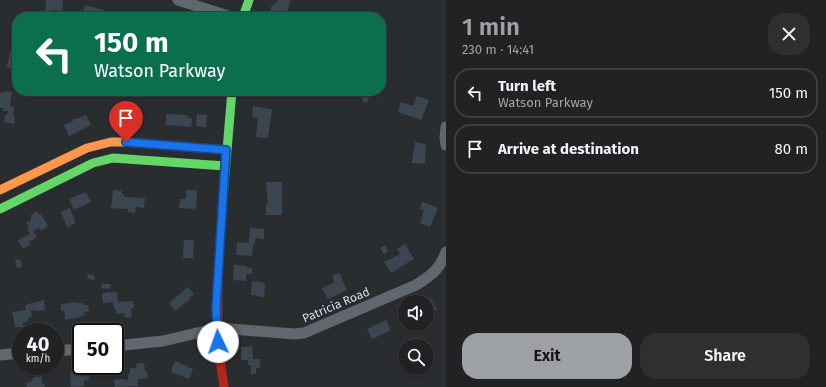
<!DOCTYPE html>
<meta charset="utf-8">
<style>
:root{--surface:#202224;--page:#2d2f31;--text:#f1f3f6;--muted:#a2a4a6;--line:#3d3f41;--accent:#9da0a4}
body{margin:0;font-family:"Fira Sans",sans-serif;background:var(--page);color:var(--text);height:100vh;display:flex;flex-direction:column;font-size:15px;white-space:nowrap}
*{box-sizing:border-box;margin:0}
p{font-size:13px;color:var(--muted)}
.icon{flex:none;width:22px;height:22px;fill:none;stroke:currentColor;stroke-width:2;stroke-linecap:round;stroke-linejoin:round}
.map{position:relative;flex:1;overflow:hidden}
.side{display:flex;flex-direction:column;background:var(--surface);width:380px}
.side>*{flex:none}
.guide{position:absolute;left:12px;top:12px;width:374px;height:84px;border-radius:16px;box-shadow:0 1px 3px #0004,0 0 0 1px var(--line);background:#0b6e4f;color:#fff;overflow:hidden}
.tools{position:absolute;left:398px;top:295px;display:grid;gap:8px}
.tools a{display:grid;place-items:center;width:36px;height:36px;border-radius:50%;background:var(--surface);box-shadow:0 1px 3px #0004,0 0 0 1px var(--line);font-size:20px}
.speed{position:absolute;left:12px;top:323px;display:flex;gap:8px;font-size:20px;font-weight:700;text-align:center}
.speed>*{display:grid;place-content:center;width:52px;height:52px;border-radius:50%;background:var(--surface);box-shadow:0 1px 3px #0004,0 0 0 1px var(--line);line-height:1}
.speed small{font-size:10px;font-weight:400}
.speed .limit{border:2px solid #111;border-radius:6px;background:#fff;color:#111}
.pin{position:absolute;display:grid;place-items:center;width:34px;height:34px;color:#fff;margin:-41px -17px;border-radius:50% 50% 50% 0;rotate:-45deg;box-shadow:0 0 4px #0007}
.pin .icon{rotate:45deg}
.me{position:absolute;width:44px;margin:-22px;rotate:357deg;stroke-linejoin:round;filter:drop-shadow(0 0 3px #0008)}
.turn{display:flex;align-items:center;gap:14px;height:84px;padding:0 16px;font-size:18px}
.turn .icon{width:52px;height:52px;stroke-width:2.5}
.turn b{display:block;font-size:28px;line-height:34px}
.round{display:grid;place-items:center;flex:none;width:42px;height:42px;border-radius:16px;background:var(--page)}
.summary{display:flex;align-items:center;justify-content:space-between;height:68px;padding:0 16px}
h1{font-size:24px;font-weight:600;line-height:30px;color:var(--accent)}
.button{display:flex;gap:8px;margin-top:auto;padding:8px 16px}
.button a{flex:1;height:46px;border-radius:16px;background:var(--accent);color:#111;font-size:16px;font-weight:600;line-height:46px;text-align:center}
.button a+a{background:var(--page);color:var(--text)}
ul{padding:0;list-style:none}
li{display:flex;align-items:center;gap:12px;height:50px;margin:0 8px 6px;padding:0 8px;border:2px solid var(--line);border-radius:16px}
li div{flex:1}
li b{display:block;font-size:15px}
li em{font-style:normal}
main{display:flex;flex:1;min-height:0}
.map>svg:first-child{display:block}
.building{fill:#3c4651}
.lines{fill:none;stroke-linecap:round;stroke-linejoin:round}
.street{stroke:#60676e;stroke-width:11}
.fast{stroke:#63d668;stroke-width:9}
.slow{stroke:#ff974d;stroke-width:9}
.jam{stroke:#b3261e;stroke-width:9}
.route-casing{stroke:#114b97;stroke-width:10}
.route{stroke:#1a73e8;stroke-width:7}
.labels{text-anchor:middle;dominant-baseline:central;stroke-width:4;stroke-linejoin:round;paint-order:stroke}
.street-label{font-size:12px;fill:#dbdee2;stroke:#272c33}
</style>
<main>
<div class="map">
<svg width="446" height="387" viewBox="0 0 446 387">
<rect width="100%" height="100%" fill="#2a2d30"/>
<g class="building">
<path d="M46 0H63L62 11 51 10V12H45Z"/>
<path d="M278 0H291L285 17H278L269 14 272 5H274L276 2H277Z"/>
<path d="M85 5 104 10 102 17 82 16Z"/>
<path d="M36 11H43L42 17H36Z"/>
<path d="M11 49 17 51V70L7 67Z"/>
<path d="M5 91 12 92 10 106 14 107 13 116H15L14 124 4 122 5 115H7L8 111H3V108H0V92L4 93Z"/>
<path d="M364 96 369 98 367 103 362 101Z"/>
<path d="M417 96 429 100 421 120 398 112 401 102 413 106Z"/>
<path d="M253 106 272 109 268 138 256 137 258 118 252 117Z"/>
<path d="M140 110 141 121 116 124 115 114Z"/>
<path d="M166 114 188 115 187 118H192L191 127 166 125Z"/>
<path d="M197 114 207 115 206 127 196 126Z"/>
<path d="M86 115 91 125 69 136 64 125 73 121V119L76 118 77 119Z"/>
<path d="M415 142 426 144 425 164 412 163Z"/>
<path d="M266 182H282V215H266V205H268Z"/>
<path d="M113 190 122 191V194H124V197L145 198 144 208 136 207 135 213 128 212V209L111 208Z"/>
<path d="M186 190H197L196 209 179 208 180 199H186Z"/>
<path d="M86 192 91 202 74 210 69 199Z"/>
<path d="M422 202 438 208 430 227 420 223 424 210 420 209Z"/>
<path d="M70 208 76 223 67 227 61 212Z"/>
<path d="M37 211 40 215 41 214 48 226 41 231 40 228 33 231 37 237 29 242 31 244 23 249 18 240 30 234 27 228 29 227 26 223 31 220V215Z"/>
<path d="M250 228 264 229V239L255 238V244H253L252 256 236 255 237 242 249 243Z"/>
<path d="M184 240H194L193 258H183Z"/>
<path d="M405 244 414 259 391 273 384 262 400 254 397 249Z"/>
<path d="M385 245 388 251 384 254 380 248Z"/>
<path d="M20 259 22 267 17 268 15 260Z"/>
<path d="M234 265 247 266V268H252V274H246V281L233 280Z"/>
<path d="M339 273 347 290 328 299 322 288 335 282 332 276Z"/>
<path d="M88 274 95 276 94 280 87 278Z"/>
<path d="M252 281 265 283 264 297 251 295Z"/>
<path d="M102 284H111L110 289 101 288Z"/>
<path d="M188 287 194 294 189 298 190 299 175 311 169 303Z"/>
<path d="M117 292 118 302 133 301 134 308H131L132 317 125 318 124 313 117 314 116 309H114L113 302 103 303 102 293Z"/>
<path d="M431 299 437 310 427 315V301Z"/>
<path d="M44 300 45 310 35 311V310H31L32 317H29L28 321 23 323V327H15L12 312 26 310 25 305Z"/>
<path d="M77 302V303H83V305H88L89 311 84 312V316L65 320 64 310 61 311V304Z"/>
<path d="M386 320 391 330 372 339 367 329Z"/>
<path d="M252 346 253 359H260V368H256V374H251V365H248V360H241V347Z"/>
<path d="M175 361 193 369 189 379 171 372Z"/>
<path d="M136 363H144L145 371H147L148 378 138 379V386L115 387 114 380 124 379V380H128V374H130V368H135L137 365Z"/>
<path d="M89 370V380L84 381V386L71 387 70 372Z"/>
<path d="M42 376V384H44L45 387H27L26 383 31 382 34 377Z"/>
</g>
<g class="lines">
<g class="street">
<path d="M178 0 231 17"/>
<path d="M446 127 445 138 446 145"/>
<path d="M115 346 163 341 218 328 294 334 304 333 416 285C432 275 440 269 446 252"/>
<path d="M55 351 81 349"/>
<path d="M0 355 21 353"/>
</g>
<g class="fast">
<path d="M243 17 249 0"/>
<path d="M0 209 93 163 113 158 225 166"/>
<path d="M222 209 232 91"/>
</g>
<path class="slow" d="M0 190 87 148 111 142H126L226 150"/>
<path class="jam" d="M222 209C218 269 214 327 224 387"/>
</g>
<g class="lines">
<defs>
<path id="route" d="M126 142 226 150 216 308 218 342"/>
</defs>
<use href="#route" class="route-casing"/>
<use href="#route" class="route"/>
</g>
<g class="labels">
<g class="street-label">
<text transform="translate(336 305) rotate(-23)">Patricia Road</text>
</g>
</g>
</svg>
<div class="tools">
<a><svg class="icon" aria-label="sound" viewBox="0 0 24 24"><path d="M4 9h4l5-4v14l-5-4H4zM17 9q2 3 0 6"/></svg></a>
<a><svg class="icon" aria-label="search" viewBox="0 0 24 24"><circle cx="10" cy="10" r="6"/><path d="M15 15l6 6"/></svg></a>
</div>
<div class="speed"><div>40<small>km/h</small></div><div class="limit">50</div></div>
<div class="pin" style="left:126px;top:142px;background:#d93025"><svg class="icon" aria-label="arrive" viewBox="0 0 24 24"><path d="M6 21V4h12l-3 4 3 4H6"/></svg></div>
<svg class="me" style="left:218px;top:342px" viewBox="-20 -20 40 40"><circle r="19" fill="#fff"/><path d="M0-13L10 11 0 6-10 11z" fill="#1a73e8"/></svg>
<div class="guide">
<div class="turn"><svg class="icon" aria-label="left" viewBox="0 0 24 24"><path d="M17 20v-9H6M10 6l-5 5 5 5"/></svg><div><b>150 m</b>Watson Parkway</div></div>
</div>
</div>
<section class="side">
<div class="summary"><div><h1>1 min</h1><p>230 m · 14:41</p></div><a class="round"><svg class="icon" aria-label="close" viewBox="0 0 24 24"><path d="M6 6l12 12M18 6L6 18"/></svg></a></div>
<ul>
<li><svg class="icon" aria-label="left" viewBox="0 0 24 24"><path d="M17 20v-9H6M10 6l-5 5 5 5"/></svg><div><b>Turn left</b><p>Watson Parkway</p></div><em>150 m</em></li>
<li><svg class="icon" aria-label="arrive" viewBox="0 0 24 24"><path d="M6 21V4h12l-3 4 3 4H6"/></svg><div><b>Arrive at destination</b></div><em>80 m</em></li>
</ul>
<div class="button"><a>Exit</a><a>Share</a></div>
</section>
</main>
